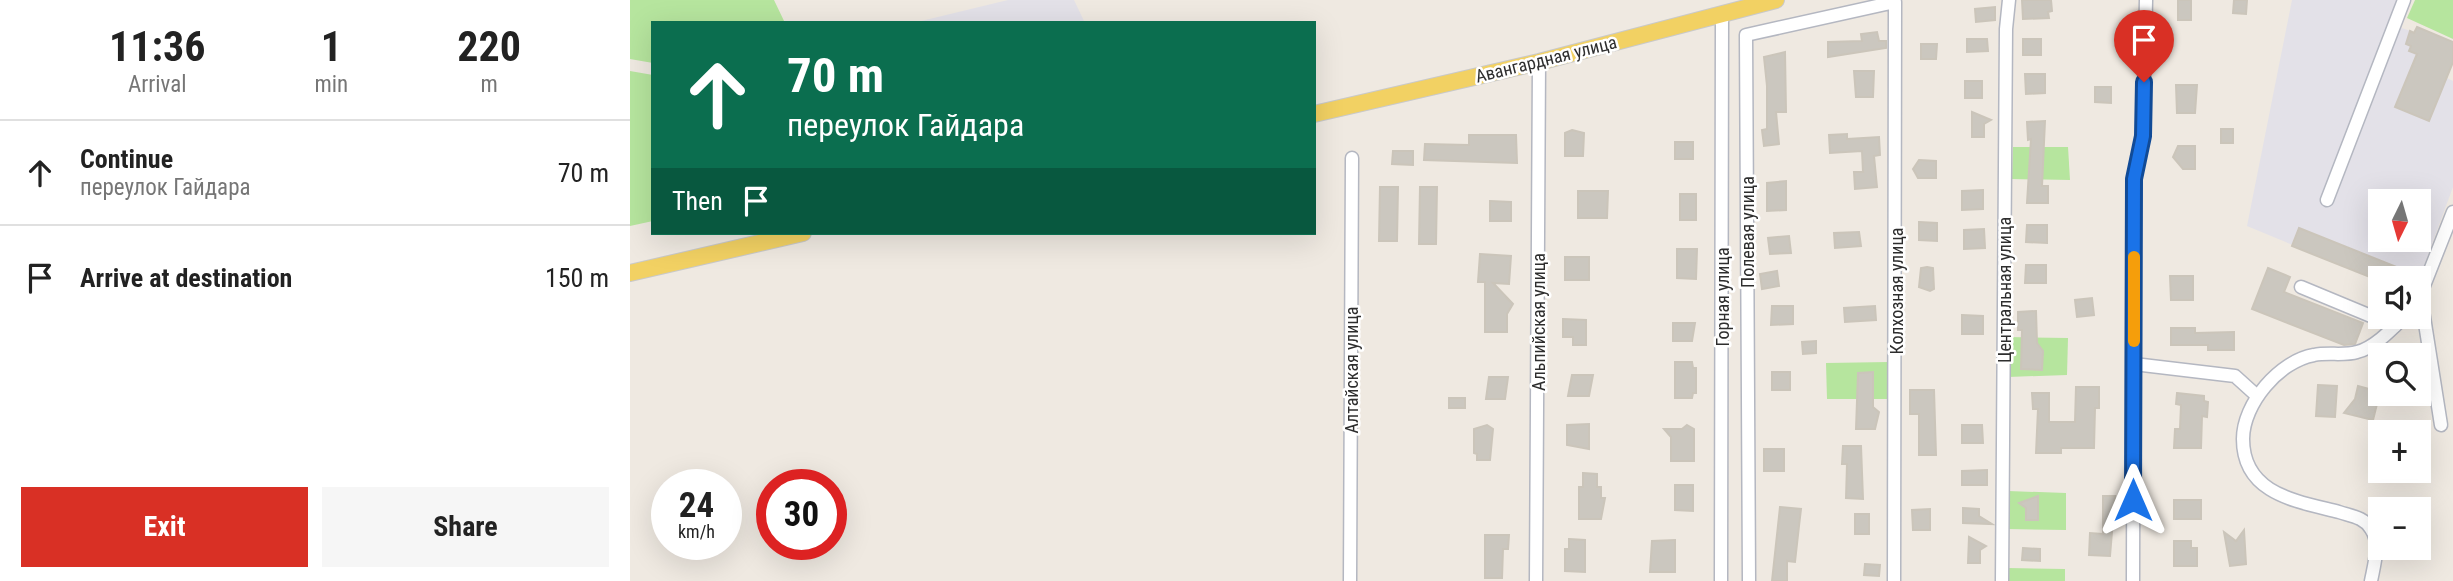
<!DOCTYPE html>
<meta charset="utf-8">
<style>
:root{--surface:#fff;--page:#f6f6f6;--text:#222;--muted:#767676;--line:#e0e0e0;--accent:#d93025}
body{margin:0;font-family:"Roboto Condensed",sans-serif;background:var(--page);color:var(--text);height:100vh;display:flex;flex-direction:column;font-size:26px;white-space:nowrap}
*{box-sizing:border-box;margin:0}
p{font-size:23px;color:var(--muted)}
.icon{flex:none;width:38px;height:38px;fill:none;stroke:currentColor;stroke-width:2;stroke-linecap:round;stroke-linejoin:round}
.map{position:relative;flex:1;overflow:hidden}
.sheet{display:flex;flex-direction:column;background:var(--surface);width:630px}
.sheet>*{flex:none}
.top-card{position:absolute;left:21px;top:21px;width:665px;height:214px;border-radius:0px;box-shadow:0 7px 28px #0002;background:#0b6e4f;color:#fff;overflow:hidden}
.needle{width:46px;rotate:185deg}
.tools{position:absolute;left:1738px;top:189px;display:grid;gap:14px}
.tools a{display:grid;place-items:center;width:63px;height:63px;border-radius:0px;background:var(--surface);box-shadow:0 7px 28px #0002;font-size:35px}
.speed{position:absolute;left:21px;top:469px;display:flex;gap:14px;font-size:35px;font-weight:700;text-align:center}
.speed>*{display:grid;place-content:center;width:91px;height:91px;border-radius:50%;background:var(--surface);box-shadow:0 7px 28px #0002;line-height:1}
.speed small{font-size:18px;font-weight:400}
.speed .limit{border:10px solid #d22;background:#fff;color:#111}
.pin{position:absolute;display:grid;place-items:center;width:60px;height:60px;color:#fff;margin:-72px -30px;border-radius:50% 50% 50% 0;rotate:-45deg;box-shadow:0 0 7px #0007}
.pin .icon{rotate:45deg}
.me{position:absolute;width:77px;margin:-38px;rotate:0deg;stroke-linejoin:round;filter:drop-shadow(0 0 5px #0008)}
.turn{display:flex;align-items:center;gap:24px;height:147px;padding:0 21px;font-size:32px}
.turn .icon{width:91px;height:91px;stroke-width:2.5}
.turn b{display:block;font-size:49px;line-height:60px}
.then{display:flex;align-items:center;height:66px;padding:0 21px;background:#0003;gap:14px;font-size:26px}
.eta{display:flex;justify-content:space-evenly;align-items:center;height:119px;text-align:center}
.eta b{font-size:42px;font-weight:700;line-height:49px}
.primary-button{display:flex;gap:14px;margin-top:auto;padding:14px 21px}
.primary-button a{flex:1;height:80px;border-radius:0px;background:var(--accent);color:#fff;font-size:28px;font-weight:700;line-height:80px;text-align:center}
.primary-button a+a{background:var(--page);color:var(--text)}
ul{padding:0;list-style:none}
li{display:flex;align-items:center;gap:21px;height:105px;padding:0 21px;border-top:2px solid var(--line)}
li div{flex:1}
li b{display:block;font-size:26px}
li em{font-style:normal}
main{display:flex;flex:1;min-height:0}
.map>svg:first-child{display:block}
.industrial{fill:#e3e1e8;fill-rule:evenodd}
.green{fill:#b6e59e}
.building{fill:#cbc7bf;stroke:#cbc5ba;stroke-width:2}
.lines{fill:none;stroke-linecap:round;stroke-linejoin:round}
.minor-casing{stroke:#b4b7c1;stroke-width:15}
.major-casing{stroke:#c9c9c9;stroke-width:18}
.minor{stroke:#fff;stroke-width:12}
.major{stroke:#f2d163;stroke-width:16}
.route-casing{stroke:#114b97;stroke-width:18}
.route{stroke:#1a73e8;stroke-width:12}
.slow{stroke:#f59e0b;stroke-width:12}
.labels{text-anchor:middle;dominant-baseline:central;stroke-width:5;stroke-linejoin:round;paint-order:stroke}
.street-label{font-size:18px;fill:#2e2e2e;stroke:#fff}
</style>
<main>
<section class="sheet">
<div class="eta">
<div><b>11:36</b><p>Arrival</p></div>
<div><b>1</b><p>min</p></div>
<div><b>220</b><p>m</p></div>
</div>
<ul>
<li><svg class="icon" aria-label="ahead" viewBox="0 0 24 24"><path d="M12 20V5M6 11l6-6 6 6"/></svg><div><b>Continue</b><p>переулок Гайдара</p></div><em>70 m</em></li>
<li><svg class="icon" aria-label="arrive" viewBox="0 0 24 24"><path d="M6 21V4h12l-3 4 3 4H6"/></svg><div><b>Arrive at destination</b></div><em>150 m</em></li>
</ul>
<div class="primary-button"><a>Exit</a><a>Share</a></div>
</section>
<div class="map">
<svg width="1823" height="581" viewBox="0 0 1823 581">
<rect width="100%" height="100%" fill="#efe9e1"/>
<g class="industrial">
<path d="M378 0H444L455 23H283Z"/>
<path d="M1662 0H1768L1759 24 1784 32 1787 27 1823 42V55L1808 67 1819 72 1817 78 1823 81V187L1789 279 1750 278V281L1617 226ZM1750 201H1788V240H1750Z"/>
</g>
<g class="green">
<path d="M0 0H144L155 23H23V63L0 59Z"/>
<path d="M1785 0H1823V39L1777 18Z"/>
<path d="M0 71 23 75V221L0 226Z"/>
<path d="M1383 147H1438L1440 180 1382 179Z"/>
<path d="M1379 337 1438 338 1437 375 1378 377Z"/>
<path d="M1259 362V399H1197L1196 363Z"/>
<path d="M1378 491 1436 493V530L1378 529Z"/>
<path d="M1378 568 1435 569V581H1377Z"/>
</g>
<g class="building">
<path d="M1392 0H1421L1422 11 1418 12 1419 18 1393 19Z"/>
<rect x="1548" y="0" width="13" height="20"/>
<path d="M1604 0H1617L1616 14 1603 13Z"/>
<path d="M1365 7V20L1346 22 1345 9Z"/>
<path d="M1787 27 1823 42V62L1799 121 1765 107 1787 54 1779 51 1781 46 1776 44 1780 31 1784 33Z"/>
<path d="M1247 32 1249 41H1256V48L1198 57V42L1232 41 1231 34Z"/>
<path d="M1337 39H1357L1358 51 1337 52Z"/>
<rect x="1393" y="39" width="18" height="16"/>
<path d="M1291 44H1307L1306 59H1291Z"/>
<path d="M1155 52 1156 112H1146L1149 144 1134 146 1132 130 1137 129V86L1134 57Z"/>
<path d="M1224 71H1244L1243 97H1226Z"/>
<path d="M1395 74H1415V93L1396 94Z"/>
<rect x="1335" y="81" width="17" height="17"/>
<path d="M1546 85H1567L1565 113H1547Z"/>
<path d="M1465 87H1481V103L1465 102Z"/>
<path d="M1342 112 1361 120 1354 124V137H1342Z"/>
<path d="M1415 121 1412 186H1418V203H1397L1401 139 1398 140 1397 122Z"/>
<rect x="1591" y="129" width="12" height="14"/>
<path d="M942 130 954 133 953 156H935V133Z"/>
<path d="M1217 134V139L1249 137 1250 155 1244 156 1247 187 1225 189 1224 172H1233L1232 151 1200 153 1199 135Z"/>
<path d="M839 135H886L887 163 794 160 795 144 839 145Z"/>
<rect x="1045" y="142" width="18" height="17"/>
<path d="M1548 146H1565V169H1553L1543 157Z"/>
<path d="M763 151H783V165L762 164Z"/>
<path d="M1289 160 1306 161V178H1288L1283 169Z"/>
<path d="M1156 181V210L1137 211V183Z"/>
<path d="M750 187H768L767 241H749Z"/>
<path d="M790 187H807L806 244H789Z"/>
<path d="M1353 190V209L1332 210V191Z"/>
<path d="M948 191H978L977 218H948Z"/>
<rect x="1050" y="194" width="16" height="26"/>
<path d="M860 201 881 202V221H860Z"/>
<path d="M1289 222 1307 223V241L1289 240Z"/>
<path d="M1397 225H1417V243L1396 242Z"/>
<path d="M1669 228 1789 276 1788 278H1750V281L1662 246Z"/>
<path d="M1354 229 1355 248 1334 249V230Z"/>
<path d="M1229 232 1231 246 1205 248 1204 233Z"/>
<path d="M1159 236 1161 253 1140 254 1138 238Z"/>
<path d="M1047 249H1067L1066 279 1047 278Z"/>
<path d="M850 254 881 256 879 284 863 283 883 304 877 314V332H855V282H848Z"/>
<rect x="935" y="257" width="24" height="23"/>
<path d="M1396 265H1416V283H1395Z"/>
<path d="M1297 267 1303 268 1304 289 1300 291 1289 287 1291 268Z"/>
<path d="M1638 268 1660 277 1654 292 1733 323 1725 344 1714 345 1622 309Z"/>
<path d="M1147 271 1149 286 1132 289 1130 274Z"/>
<path d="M1540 276H1563V300H1541Z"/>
<path d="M1462 298 1464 315 1447 317 1445 300Z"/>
<path d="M1142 306H1163V324L1141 325Z"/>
<path d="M1245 306 1246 320 1215 322 1214 308Z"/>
<path d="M1406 311 1407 343 1413 351 1412 370 1391 369 1392 330H1388V312Z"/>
<path d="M1332 315 1353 316V334H1332Z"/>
<path d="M933 319 956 320V345H943V337H933Z"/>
<path d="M1043 323H1065L1062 341H1043Z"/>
<path d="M1541 328H1565V333L1604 332V350H1578V345H1541Z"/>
<path d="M1186 341V353L1173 354 1172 342Z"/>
<path d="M1045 362H1062L1063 368H1066V393H1063L1062 398H1045Z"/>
<rect x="1142" y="372" width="18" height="18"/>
<path d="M1243 372V407L1249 412 1245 429H1226L1228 373Z"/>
<path d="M942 375H963L959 396H938Z"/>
<path d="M859 377H878L875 399H856Z"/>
<path d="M1688 385 1707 386 1705 417 1686 416Z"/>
<path d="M1728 386 1750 392 1743 420 1714 413 1725 399Z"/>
<path d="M1446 387H1469V408H1465L1464 448H1431V453H1406L1408 409H1403L1402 393H1419V422H1445Z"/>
<path d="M1280 390H1304L1306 455H1289V414H1280Z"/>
<path d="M1547 393 1574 396V401L1578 402 1577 417 1572 416 1571 448H1544L1545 429H1550L1551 405 1546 404Z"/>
<rect x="819" y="398" width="16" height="10"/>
<path d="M959 424V449L937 445V425Z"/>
<path d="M857 425 863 429 860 460H847V454L844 453V429Z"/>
<path d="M1057 425 1064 429V461H1041V437L1034 429H1052Z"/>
<path d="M1332 425H1352L1353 443H1332Z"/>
<path d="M1213 446H1231L1233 499 1216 498 1217 464H1212Z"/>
<rect x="1134" y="449" width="20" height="22"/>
<path d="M1357 470V485H1332V471Z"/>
<path d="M953 473 967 474V487H971V498H975L971 519H949V487H953Z"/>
<path d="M1045 485H1063V511L1045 510Z"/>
<path d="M1408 496V520H1396V508L1389 503Z"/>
<path d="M1473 496H1485L1480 556 1459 555 1460 533 1473 534Z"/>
<rect x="1544" y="500" width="27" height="19"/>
<path d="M1150 507 1171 509 1169 526 1165 562 1157 561V581H1142Z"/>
<path d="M1333 508 1349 509V516L1362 524 1333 523Z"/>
<path d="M1300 509V530H1283L1282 510Z"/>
<rect x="1225" y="514" width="14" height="20"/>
<path d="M1614 530 1616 564 1600 566 1594 532 1606 541Z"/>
<path d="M855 535H879L878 549H873L872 578H855Z"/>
<path d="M1339 537 1356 546 1350 550V563H1338Z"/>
<path d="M939 539 955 540V572L935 571V549H939Z"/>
<path d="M1045 540V572H1020L1022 541Z"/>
<path d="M1544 541H1561V548H1567V566H1544Z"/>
<path d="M1393 548 1410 549V561L1392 560Z"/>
<path d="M1235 564 1250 565 1249 576 1234 575Z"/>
</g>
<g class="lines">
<defs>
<g id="minor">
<path d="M1697 200 1774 0"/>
<path d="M1671 287 1765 326"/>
<path d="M1791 298 1811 425"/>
<path d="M1788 301 1823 212"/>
<path d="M1504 364 1605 376 1626 395"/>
<path d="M720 581 722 158"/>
<path d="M906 581 909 62"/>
<path d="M1091 581 1092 14"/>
<path d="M1119 581 1116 35 1265 2 1264 581"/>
<path d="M1372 581 1376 29 1379 0"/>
<path d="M1503 581 1504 179 1513 137 1516 0"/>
<path d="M1741 581C1744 565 1751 543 1741 529 1734 517 1721 516 1709 512 1666 501 1613 494 1613 439 1613 404 1649 361 1684 355 1698 352 1714 356 1727 352 1744 348 1762 329 1774 317"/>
</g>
<g id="major">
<path d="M684 114 909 62 1146 0"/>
<path d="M0 273 173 233"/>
</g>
</defs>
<use href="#minor" class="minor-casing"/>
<use href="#major" class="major-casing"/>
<use href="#minor" class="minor"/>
<use href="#major" class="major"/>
</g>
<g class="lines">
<defs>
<path id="route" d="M1503 500 1504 179 1513 136 1514 82"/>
</defs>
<use href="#route" class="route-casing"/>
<use href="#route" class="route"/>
<path class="slow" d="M1504 341V257"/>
</g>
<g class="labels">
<g class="street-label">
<text transform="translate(916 59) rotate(-14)">Авангардная улица</text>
<text transform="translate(1117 232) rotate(-90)">Полевая улица</text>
<text transform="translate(1374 290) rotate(-90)">Центральная улица</text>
<text transform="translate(1266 291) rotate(-90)">Колхозная улица</text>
<text transform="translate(1092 297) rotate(-90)">Горная улица</text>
<text transform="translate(908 322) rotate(-90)">Альпийская улица</text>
<text transform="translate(721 370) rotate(-90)">Алтайская улица</text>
</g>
</g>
</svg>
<div class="tools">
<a><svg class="needle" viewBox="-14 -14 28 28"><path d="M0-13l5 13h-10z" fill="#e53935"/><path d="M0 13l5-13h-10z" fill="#767676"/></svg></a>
<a><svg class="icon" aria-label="sound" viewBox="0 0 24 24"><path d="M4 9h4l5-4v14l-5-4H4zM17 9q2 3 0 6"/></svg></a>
<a><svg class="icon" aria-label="search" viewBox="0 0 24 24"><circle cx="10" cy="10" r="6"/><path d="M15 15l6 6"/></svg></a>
<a>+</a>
<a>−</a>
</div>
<div class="speed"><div>24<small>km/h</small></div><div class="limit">30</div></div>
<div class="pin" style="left:1514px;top:82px;background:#d93025"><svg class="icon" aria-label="arrive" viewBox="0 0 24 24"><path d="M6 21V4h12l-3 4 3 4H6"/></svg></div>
<svg class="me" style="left:1503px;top:500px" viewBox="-20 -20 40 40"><path d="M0-17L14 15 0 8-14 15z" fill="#1a73e8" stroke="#fff" stroke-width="4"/></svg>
<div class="top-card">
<div class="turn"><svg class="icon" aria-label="ahead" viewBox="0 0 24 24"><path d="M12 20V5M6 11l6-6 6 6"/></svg><div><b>70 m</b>переулок Гайдара</div></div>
<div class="then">Then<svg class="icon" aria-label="arrive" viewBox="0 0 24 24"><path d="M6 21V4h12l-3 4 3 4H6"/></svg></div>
</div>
</div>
</main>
